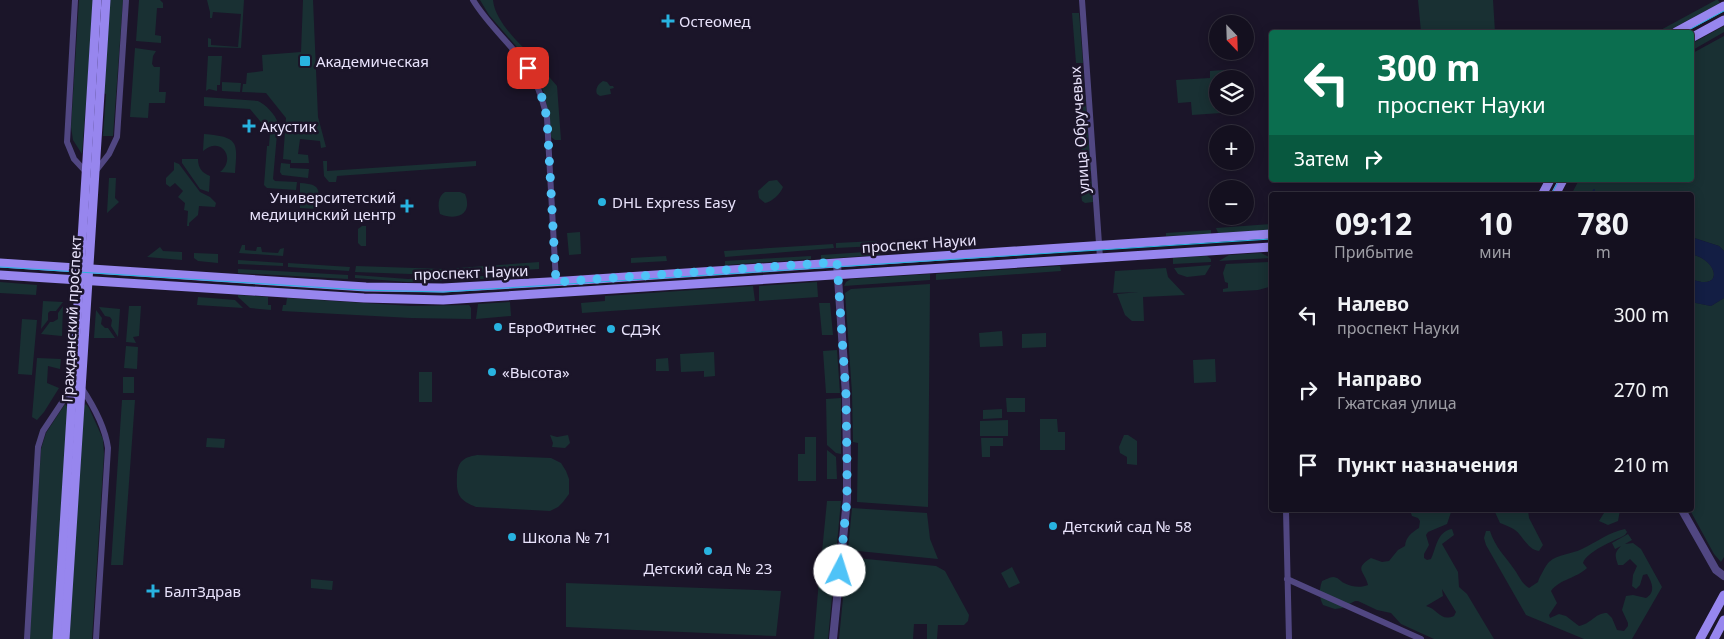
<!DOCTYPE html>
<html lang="ru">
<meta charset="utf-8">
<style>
:root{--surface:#14101f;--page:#1d1928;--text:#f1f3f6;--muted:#9d9da4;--line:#33303d}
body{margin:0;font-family:"Noto Sans",sans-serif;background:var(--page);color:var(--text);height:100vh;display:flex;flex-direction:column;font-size:19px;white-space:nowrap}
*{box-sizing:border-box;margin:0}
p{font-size:16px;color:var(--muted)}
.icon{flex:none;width:28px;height:28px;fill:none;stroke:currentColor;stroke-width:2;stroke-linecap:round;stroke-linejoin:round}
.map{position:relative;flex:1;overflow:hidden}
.side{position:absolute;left:1269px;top:192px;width:425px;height:320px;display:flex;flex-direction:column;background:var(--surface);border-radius:5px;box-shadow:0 2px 12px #0003,0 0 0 1px var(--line)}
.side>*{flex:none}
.banner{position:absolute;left:1269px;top:30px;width:425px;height:152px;border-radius:5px;box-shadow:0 2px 12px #0003,0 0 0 1px var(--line);background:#0b6e4f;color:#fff;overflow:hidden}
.needle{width:32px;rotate:157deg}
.tools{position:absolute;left:1209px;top:15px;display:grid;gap:10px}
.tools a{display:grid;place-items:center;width:45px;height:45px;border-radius:50%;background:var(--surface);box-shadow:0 2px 12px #0003,0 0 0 1px var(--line);font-size:25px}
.pin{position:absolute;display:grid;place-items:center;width:42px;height:42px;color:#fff;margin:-21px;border-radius:10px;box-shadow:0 2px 8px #0006}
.me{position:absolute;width:55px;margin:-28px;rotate:5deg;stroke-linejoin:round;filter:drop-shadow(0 0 4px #0008)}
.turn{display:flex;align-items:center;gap:18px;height:105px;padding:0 25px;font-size:22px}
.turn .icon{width:65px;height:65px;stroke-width:2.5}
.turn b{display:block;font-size:35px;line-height:42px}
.then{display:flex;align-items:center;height:48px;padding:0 25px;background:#0003;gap:10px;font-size:19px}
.eta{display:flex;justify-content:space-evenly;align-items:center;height:85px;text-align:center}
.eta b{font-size:30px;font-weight:700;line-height:35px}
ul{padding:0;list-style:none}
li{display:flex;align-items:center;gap:15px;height:75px;padding:0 25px}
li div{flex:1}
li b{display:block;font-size:19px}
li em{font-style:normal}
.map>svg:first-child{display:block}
.green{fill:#193033;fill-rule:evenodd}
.water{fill:#131e44}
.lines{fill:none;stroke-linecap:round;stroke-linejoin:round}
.stream{stroke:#131e44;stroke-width:2}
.minor{stroke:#514782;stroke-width:6}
.tertiary{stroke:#514782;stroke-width:8}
.secondary{stroke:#9786ee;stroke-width:9}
.tram{stroke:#28b3e0;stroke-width:1}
.route{stroke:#4fc3f7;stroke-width:9;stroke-dasharray:0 16.2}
.poi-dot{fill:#28b3e0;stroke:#1b1529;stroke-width:2}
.labels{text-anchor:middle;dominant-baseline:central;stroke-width:5;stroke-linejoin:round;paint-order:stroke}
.poi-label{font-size:15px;fill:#e8e2fb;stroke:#1b1529;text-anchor:start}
.street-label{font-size:15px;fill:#e8e2fb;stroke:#1b1529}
</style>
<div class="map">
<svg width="1724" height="639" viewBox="0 0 1724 639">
<rect width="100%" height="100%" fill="#1b1529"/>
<g class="green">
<path d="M79 0H94L82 154 73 140 71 127Z"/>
<path d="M109 0H123L113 136H103L106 94 102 93Z"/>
<path d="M139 0H160L163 3V8H157L155 35 161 36V43L136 41Z"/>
<path d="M207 0H244L241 48 208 47V38L211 39V45L238 47 241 14 213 12 212 18H210V12Z"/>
<path d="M303 0H313L318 117 326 147 321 148 320 141 300 139 298 154 308 155 309 163H291V160L283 159 286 118 266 93 242 92 243 84H246L247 73 263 71 262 55 301 52Z"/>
<path d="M480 0H493C494 14 506 29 515 39 520 45 531 53 531 61H529L489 15Z"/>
<path d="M1418 0H1493L1495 32H1421Z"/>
<path d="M1716 0H1718L1720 3 1666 32H1657Z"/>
<path d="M1072 13H1079L1083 63H1076Z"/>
<path d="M1724 26V32L1691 51V44Z"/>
<path d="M1724 36V251L1719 246 1691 237V195H1571L1579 180H1691V54Z"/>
<path d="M135 48 156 51 153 56 152 64 154 67H160L159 92H166L165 103H149L148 118 130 117Z"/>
<path d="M208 56H222L220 85H217V91L209 89 206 91Z"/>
<path d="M537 63 557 86 561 140H555L551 137 545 95 533 68Z"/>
<path d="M1083 70 1091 171 1083 172 1076 71Z"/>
<path d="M1224 70V79H1218V106H1221V113L1192 115 1191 102 1178 103 1176 80 1210 78V71Z"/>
<path d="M603 81 607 82 610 86H613L614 88 610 89 611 94 600 96 597 94C595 89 598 84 603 81Z"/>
<path d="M222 82 241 83 240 92 222 91Z"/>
<path d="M204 97 258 101C266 105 275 114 278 123L273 179 275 181 297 182 296 190 267 188 264 185 267 146H269L270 133 250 109 204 106Z"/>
<path d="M204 134C238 137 238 141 235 173L220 172C237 159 221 135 203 151Z"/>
<path d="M182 159H198C198 168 202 173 210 176L209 192 200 189 182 163Z"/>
<path d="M323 161H327V171L476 161V166L337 176 336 182H329L324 176Z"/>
<path d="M174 162 179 164 200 192 210 197 216 203 215 207 199 206 198 215 189 223V226H187L188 211 184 210 185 203 178 197 183 191 175 183 170 187 166 184V178L174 170Z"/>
<path d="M281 163 290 164V168L309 169 308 178 282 175 280 172Z"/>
<path d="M1091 177 1093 202 1085 203 1082 201 1080 187H1084L1083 178Z"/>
<path d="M109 178H116L115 198 119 202 107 213Z"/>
<path d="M777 180 783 187C781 193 772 202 765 203L759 198 758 191 769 181Z"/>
<path d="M300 183C322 184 319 190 318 209L300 208Z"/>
<path d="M445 192H460L465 194C473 214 457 221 440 214 438 207 437 197 445 192Z"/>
<path d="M1271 224V230L1218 233 1216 228Z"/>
<path d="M362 226H366V246H361L358 243V229Z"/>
<path d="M1211 230V234L1166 236V233Z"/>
<path d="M580 232 581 254 569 255 567 233Z"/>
<path d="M877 241V246L836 248V243Z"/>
<path d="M833 244 834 248 725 257 724 251Z"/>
<path d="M242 245H245V250L256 251 257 247H261L262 252 278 253 280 249 284 248 283 256 239 253Z"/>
<path d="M160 247 163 251 182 252V260L147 257Z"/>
<path d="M879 251 880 255 821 259V255Z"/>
<path d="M194 253 218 254V263L198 261 194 258Z"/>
<path d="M1261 253 1271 258 1219 261 1229 255Z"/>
<path d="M1691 254C1719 260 1724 292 1691 279Z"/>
<path d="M666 256 667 261 631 263V258Z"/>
<path d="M811 256V259L725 265V261Z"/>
<path d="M1207 256 1211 259V262L1173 264V258Z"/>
<path d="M238 260 283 263V266L238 264Z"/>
<path d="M539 262V269L438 275 355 272 356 266 444 269Z"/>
<path d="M1269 262 1270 286 1269 287 1258 290 1223 292V289L1228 288V283L1225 282 1223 273 1226 264Z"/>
<path d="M288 263 350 267 349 271 288 267Z"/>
<path d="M1211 265 1205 275 1187 277 1178 274 1174 268Z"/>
<path d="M1060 266 1061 271 936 280V274Z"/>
<path d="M1166 268 1168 277 1185 295 1143 297 1144 321H1132L1125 315 1117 294 1139 292 1113 293 1115 271Z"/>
<path d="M238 269 348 275V279L238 273Z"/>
<path d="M930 274V280L844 286 846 282 851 279Z"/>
<path d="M355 275 408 279 507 275V278L408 282 355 278Z"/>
<path d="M0 282 37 285 36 295 0 293Z"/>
<path d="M817 282 818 297 759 301V286Z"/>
<path d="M930 284 928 507 857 502 858 443 853 442 852 393 845 293 851 289Z"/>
<path d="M753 286 755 301 582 313 581 303 605 301V296Z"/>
<path d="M238 295 268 297V305H271V310L250 308 238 297Z"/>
<path d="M198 297 235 300 243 308 197 305Z"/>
<path d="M287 298 411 306 469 305 471 308V319L411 318 282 311 283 305H286Z"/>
<path d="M1724 298V557L1721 562 1714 554 1690 510 1691 302 1711 306Z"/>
<path d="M43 301 63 302 56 311H50L48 313V320L41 329Z"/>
<path d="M510 302 511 316 476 319 478 304Z"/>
<path d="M819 303H830L833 335H822Z"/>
<path d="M63 306 62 336 41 334 50 322H53L58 319V313Z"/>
<path d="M129 306H141L139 336 133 337 136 343 126 342Z"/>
<path d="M99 307 120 309 118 337 111 326 112 320 110 317 105 316Z"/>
<path d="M96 310 102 318 101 324 105 328H108L115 338H94Z"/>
<path d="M22 319 37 320 32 375 18 374Z"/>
<path d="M1002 331 1003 346 980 347 979 333Z"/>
<path d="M1046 333V347L1022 348V334Z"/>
<path d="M126 346 138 347 137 369 124 368Z"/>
<path d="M837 350 840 393H826L823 351Z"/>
<path d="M714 352 715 376 704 377V371L681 372 680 354Z"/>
<path d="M37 358 61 359 60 369 48 366 47 383 59 388 44 412 37 420 32 417Z"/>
<path d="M668 358 669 371H656V359Z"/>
<path d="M1215 359 1216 382 1194 383 1193 360Z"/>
<rect x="419" y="372" width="13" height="30"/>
<rect x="123" y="377" width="11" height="16"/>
<path d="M841 398V454L836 453 827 445 826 399Z"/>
<path d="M1006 398H1025V412H1007Z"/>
<path d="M122 400H135L123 565H111Z"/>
<path d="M65 404 69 409 54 639H29L41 449 46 433Z"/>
<path d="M86 404 89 408 103 439 104 454 92 639H68L83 407Z"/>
<path d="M1002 409V418L983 419V410Z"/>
<path d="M1040 419H1057L1058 432H1065V450H1040Z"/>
<path d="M1008 420V436H980V421Z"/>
<path d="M550 435 557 437 568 435 570 443 565 448 552 447 553 443Z"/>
<path d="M1124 435H1128L1137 441V465L1127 464V457L1120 453 1119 447Z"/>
<path d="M805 437H816V481H798V454H805Z"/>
<path d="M207 438 225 439 224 448 206 447Z"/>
<path d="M981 438H1003V446H990V457H982Z"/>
<path d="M827 450 836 457 837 479H827Z"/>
<path d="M477 455 551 458 561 463 566 471 569 479V494L563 502 558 507 550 511 476 507C459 500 456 495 457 476 457 471 458 465 462 461 466 457 472 456 477 455Z"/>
<path d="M827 501H841L828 639H814L820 568H825L826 553 822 552Z"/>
<path d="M852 508 927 513 930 539 938 559 848 550Z"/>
<path d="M1410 510H1449L1451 512 1447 524 1428 532 1426 535 1429 545 1424 554V558L1427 560 1431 559C1436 549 1437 531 1452 529L1454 535 1442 544 1458 572 1459 587 1467 594 1494 639H1434L1401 624 1391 613 1377 610 1358 601H1355L1342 608 1335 609 1323 605C1319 597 1319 590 1322 581 1325 580 1330 577 1333 577 1338 577 1340 581 1344 583 1351 587 1361 588 1368 585 1365 571 1353 569 1371 558L1382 562 1389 561 1398 550 1405 546C1406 537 1411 533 1419 528L1420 521 1418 518 1412 516ZM1442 589 1456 612 1454 616C1440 622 1438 609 1426 606L1443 596Z"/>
<path d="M1494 510H1528L1529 518 1543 545 1539 551C1528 550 1523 536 1515 530 1511 527 1505 525 1500 523Z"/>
<path d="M1604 510H1620L1618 521 1608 525 1599 521 1604 513Z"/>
<path d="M1625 529 1627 532 1625 535C1614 541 1587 551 1583 563L1587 568C1577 578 1560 579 1551 591L1557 603 1549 615 1550 618 1559 614 1566 616 1579 626C1591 624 1595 613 1607 613L1612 618 1617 630 1624 631 1628 626V623L1622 610 1626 596 1633 595 1646 598C1656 592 1652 582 1647 574L1643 575 1640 585 1636 589 1632 586 1633 575 1637 566 1630 559 1623 565H1618C1615 556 1614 553 1621 546L1615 549 1612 543 1628 534 1632 540 1625 544 1633 543 1641 549 1662 587 1632 639H1584L1526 615 1486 545 1484 538 1486 531H1490C1495 547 1505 556 1514 569 1520 577 1521 583 1529 588L1538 582C1539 578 1546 565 1549 562 1558 554 1572 554 1582 549 1597 542 1609 532 1625 529Z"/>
<path d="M847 557 936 566 945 571 969 615 968 621 964 625H938L937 639H927V624H914L913 639H839Z"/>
<path d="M1012 567 1020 583 1009 588 1001 573Z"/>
<path d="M311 579 333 581 332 590 311 588Z"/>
<path d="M566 583 781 591 776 636 566 627Z"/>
</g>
<path class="water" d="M1691 237 1719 246 1724 251V298L1711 306 1691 302V279C1724 292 1719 260 1691 254Z"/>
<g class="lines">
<path class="stream" d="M1592 195 1594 190"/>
<g class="minor">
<path d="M75 0 67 142 74 159 87 173"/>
<path d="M473 0C488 25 511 44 527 67 538 83 543 101 547 118L556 282"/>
<path d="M1082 0 1100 258"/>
<path d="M95 172 109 154 117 137 126 0"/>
<path d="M81 387C93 405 105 426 108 448L96 639"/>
<path d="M1286 510 1289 639"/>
<path d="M1287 579 1421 639"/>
<path d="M27 639 38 447 43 431 73 386"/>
</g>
<g class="tertiary">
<path d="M1682 510 1716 570 1724 576"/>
<path d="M833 639 847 499V464L846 395 837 263"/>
</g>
<g class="secondary">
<path d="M1676 32 1724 6"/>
<path d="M1691 38 1724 20"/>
<path d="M1542 195 1550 180"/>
<path d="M1555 195 1563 180"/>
<path d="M0 263 366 287 443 288 566 281 1271 234"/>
<path d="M0 275 364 298 443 300 1271 247"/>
<path d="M57 639 97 0"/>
<path d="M65 639 106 0"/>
<path d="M1700 639 1724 595"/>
<path d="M1714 639 1724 620"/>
</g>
<g class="tram">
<path d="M1685 32 1724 11"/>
<path d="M1551 195 1559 180"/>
<path d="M0 267 360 290 443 292 1271 239"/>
</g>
</g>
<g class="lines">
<path class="route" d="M528 68 541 94 547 118 556 282 837 262 846 395 847 464V499L840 571"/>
</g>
<g class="poi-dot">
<path d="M665.5 13.5h5v5h5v5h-5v5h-5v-5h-5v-5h5z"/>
<rect x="299" y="55" width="12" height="12" rx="2.5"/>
<path d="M246.5 118.5h5v5h5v5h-5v5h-5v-5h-5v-5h5z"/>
<circle cx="602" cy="202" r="5"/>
<path d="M404.5 198.5h5v5h5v5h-5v5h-5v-5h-5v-5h5z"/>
<circle cx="498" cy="327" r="5"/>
<circle cx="611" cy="329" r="5"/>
<circle cx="492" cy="372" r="5"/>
<circle cx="1053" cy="526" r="5"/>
<circle cx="512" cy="537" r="5"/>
<circle cx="708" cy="551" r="5"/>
<path d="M150.5 583.5h5v5h5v5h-5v5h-5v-5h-5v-5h5z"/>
</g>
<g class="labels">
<g class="poi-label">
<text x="679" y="21">Остеомед</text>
<text x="316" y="61">Академическая</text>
<text x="260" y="126">Акустик</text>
<text x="396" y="197" text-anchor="end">Университетский<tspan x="396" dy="17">медицинский центр</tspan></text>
<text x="612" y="202">DHL Express Easy</text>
<text x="508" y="327">ЕвроФитнес</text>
<text x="621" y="329">СДЭК</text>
<text x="502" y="372">«Высота»</text>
<text x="1063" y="526">Детский сад № 58</text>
<text x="522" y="537">Школа № 71</text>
<text x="708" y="568" text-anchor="middle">Детский сад № 23</text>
<text x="164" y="591">БалтЗдрав</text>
</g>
<g class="street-label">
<text transform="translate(1079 130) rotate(-94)">улица Обручевых</text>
<text transform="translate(919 243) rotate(-4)">проспект Науки</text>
<text transform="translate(471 272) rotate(-2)">проспект Науки</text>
<text transform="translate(71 319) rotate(-87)">Гражданский проспект</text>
</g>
</g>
</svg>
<div class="tools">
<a><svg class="needle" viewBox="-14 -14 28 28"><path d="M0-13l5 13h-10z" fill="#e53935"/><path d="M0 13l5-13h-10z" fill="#9d9da4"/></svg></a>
<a><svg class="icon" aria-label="layers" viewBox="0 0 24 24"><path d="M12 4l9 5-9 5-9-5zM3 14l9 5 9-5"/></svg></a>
<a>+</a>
<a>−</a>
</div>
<div class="pin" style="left:528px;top:68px;background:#d93025"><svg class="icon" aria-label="arrive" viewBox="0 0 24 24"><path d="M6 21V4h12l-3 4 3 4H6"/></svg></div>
<svg class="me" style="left:840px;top:571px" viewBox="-20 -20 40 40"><circle r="19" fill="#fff"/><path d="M0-13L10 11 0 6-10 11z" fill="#4fc3f7"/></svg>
<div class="banner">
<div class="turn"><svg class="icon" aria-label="left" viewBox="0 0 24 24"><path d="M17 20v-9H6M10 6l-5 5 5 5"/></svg><div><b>300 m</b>проспект Науки</div></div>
<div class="then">Затем<svg class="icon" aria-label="right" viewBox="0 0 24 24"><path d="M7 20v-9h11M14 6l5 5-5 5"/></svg></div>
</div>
<section class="side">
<div class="eta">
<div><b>09:12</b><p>Прибытие</p></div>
<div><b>10</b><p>мин</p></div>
<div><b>780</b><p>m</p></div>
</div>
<ul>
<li><svg class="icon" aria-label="left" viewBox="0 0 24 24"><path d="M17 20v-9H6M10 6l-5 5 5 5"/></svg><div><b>Налево</b><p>проспект Науки</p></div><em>300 m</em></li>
<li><svg class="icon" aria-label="right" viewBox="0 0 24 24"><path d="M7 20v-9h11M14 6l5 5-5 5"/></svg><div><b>Направо</b><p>Гжатская улица</p></div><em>270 m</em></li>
<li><svg class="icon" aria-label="arrive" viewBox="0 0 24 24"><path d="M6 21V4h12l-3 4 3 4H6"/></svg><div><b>Пункт назначения</b></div><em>210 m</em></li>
</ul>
</section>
</div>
